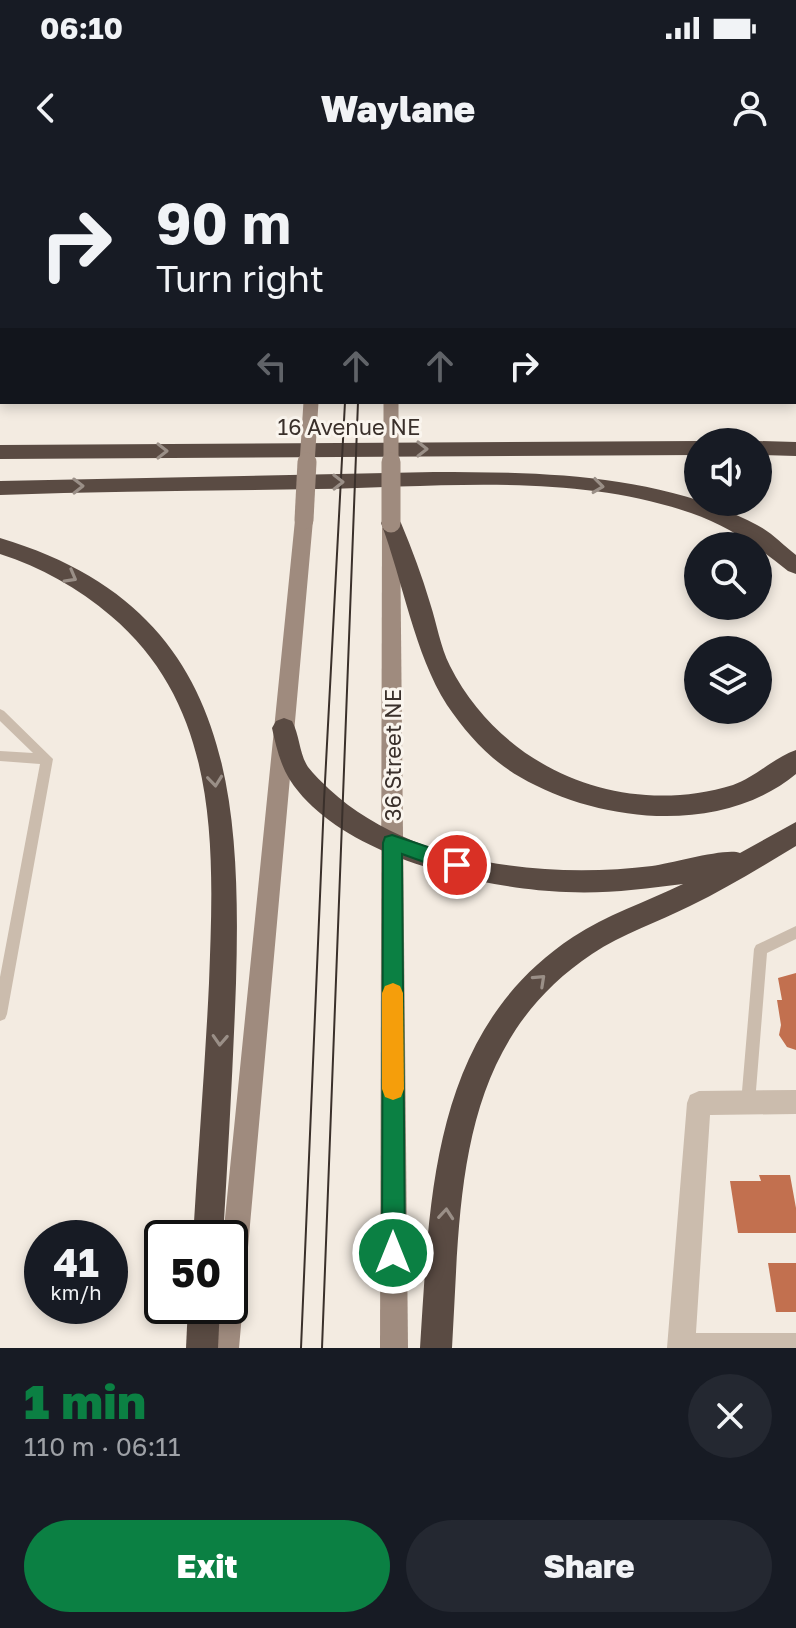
<!DOCTYPE html>
<meta charset="utf-8">
<style>
:root{--surface:#171b24;--page:#242831;--text:#f1f3f6;--muted:#9ea1a6;--accent:#0b8043}
body{margin:0;font-family:"Golos Text",sans-serif;background:var(--page);color:var(--text);height:100vh;display:flex;flex-direction:column;font-size:30px;white-space:nowrap}
*{box-sizing:border-box;margin:0}
p{font-size:26px;color:var(--muted)}
.icon{flex:none;width:44px;height:44px;fill:none;stroke:currentColor;stroke-width:2;stroke-linecap:round;stroke-linejoin:round}
.map{position:relative;height:1188px;overflow:hidden}
.panel{display:flex;flex-direction:column;background:var(--surface);flex:1}
.panel>*{flex:none}
.guide{position:absolute;left:0px;top:0px;width:796px;height:244px;box-shadow:0 4px 12px #0003;background:#171b24;color:var(--text);overflow:hidden}
.controls{position:absolute;left:684px;top:268px;display:grid;gap:16px}
.controls a{display:grid;place-items:center;width:88px;height:88px;border-radius:50%;background:var(--surface);box-shadow:0 4px 12px #0003;font-size:40px}
.speed{position:absolute;left:24px;top:1060px;display:flex;gap:16px;font-size:40px;font-weight:700;text-align:center}
.speed>*{display:grid;place-content:center;width:104px;height:104px;border-radius:50%;background:var(--surface);box-shadow:0 4px 12px #0003;line-height:1}
.speed small{font-size:20px;font-weight:400}
.speed .limit{border:4px solid #111;border-radius:12px;background:#fff;color:#111}
.pin{position:absolute;display:grid;place-items:center;width:68px;height:68px;color:#fff;margin:-34px;border:4px solid #fff;border-radius:50%;box-shadow:0 2px 8px #0007}
.me{position:absolute;width:88px;margin:-44px;rotate:0deg;stroke-linejoin:round;filter:drop-shadow(0 0 6px #0008)}
.turn{display:flex;align-items:center;gap:28px;height:168px;padding:0 24px;font-size:36px}
.turn .icon{width:104px;height:104px;stroke-width:2.5}
.turn b{display:block;font-size:56px;line-height:68px}
.lanes{display:flex;align-items:center;height:76px;padding:0 24px;background:#0003;justify-content:center;gap:40px;direction:ltr}
.lanes .off{opacity:.35}
.round{display:grid;place-items:center;flex:none;width:84px;height:84px;border-radius:42px;background:var(--page)}
.headline{display:flex;align-items:center;justify-content:space-between;height:136px;padding:0 24px}
h1{font-size:48px;font-weight:800;line-height:60px;color:var(--accent)}
.primary-button{display:flex;gap:16px;margin-top:auto;padding:16px 24px}
.primary-button a{flex:1;height:92px;border-radius:48px;background:var(--accent);color:#fff;font-size:32px;font-weight:800;line-height:92px;text-align:center}
.primary-button a+a{background:var(--page);color:var(--text)}
.status{display:flex;justify-content:space-between;align-items:center;height:56px;padding:0 40px;background:var(--surface);direction:ltr}
.status svg{height:22px;fill:currentColor}
header{display:flex;justify-content:space-between;align-items:center;height:104px;padding:0 24px;background:var(--surface);font-size:36px;font-weight:800}
.map>svg:first-child{display:block}
.building{fill:#c2704f}
.lines{fill:none;stroke-linecap:round;stroke-linejoin:round}
.service{fill:#cbbcad;fill-rule:evenodd}
.minor{fill:#cbbcad;fill-rule:evenodd}
.tertiary{fill:#cbbcad;fill-rule:evenodd}
.secondary{fill:#9f8b7e;fill-rule:evenodd}
.motorway{fill:#5a4b43;fill-rule:evenodd}
.tram{stroke:#3a302b;stroke-width:2}
.secondary-bridge-far1{stroke:#9f8b7e;stroke-width:15}
.secondary-bridge{stroke:#9f8b7e;stroke-width:19}
.oneway{stroke:#9a8f87}
.route{fill:#0b8043;stroke:#07532c;stroke-width:2}
.slow{fill:#f59e0b}
.labels{text-anchor:middle;dominant-baseline:central;stroke-width:6;stroke-linejoin:round;paint-order:stroke}
.street-label{font-size:22px;fill:#3a302b;stroke:#faf5ee}
</style>
<div class="status"><b>06:10</b><svg viewBox="0 0 49 12"><path d="M0 12V9h3v3zM5 12V6h3v6zM10 12V3h3v9zM15 12V0h3v12zM26 1h20v11H26zM47 4h2v5h-2z"/></svg></div>
<header><svg class="icon" aria-label="back" viewBox="0 0 24 24"><path d="M15 5l-7 7 7 7"/></svg>Waylane<svg class="icon" aria-label="person" viewBox="0 0 24 24"><circle cx="12" cy="8" r="4"/><path d="M4 21q1-7 8-7t8 7"/></svg></header>
<div class="map">
<svg width="796" height="1188" viewBox="0 0 796 1188">
<rect width="100%" height="100%" fill="#f3ebe1"/>
<g class="building">
<path d="M796 813V890L787 887 779 875 781 865 777 840H782L778 818Z"/>
<path d="M759 1015H790L796 1048V1073H738L730 1021H761Z"/>
<path d="M768 1103H796V1152H776Z"/>
</g>
<g class="lines">
<g class="service">
<path d="M26 0H39L42 2H29Z"/>
<path d="M62 0H72L70 2H60Z"/>
<path d="M0 549 4 551 53 599 7 854 5 859 0 861V817L40 604 0 601V591L33 593 0 561Z"/>
<path d="M796 766V779L767 793 755 943 753 948 748 950 743 948 741 943 754 789 756 785Z"/>
<path d="M681 1173H796V1188H678L675 1187 673 1181 675 1175Z"/>
</g>
<g class="minor">
<path d="M718 0H737L738 2H719Z"/>
<rect x="794" y="15" width="2" height="8"/>
<path d="M796 930V954L710 955 695 1188H667L687 943 690 935 699 931Z"/>
</g>
<rect class="tertiary" x="0" y="31" width="2" height="8"/>
<g class="secondary">
<rect x="316" y="0" width="12" height="2"/>
<rect x="384" y="0" width="12" height="2"/>
<path d="M304 354 313 360 239 1188H211L216 1146H230V1078H223L295 360Z"/>
<path d="M391 362 400 368 408 1188H380L382 368Z"/>
</g>
<g class="motorway">
<path d="M476 0H524L474 2Z"/>
<path d="M534 0H582L584 2H536Z"/>
<path d="M593 0H614L616 2H595Z"/>
<path d="M794 57 796 58V68L794 67Z"/>
<rect x="0" y="133" width="2" height="10"/>
<rect x="0" y="218" width="2" height="12"/>
<rect x="794" y="218" width="2" height="12"/>
<path d="M698 281V295L0 299V285Z"/>
<path d="M758 281 796 282V296L758 295Z"/>
<path d="M434 312C544 312 660 314 757 365 771 372 783 385 796 395V414L788 411C758 387 729 366 691 353 573 312 439 327 316 329 211 331 105 331 0 335V321Z"/>
<path d="M391 356 398 358 401 363C412 389 422 416 430 443 437 464 440 486 450 506 502 609 622 659 733 625 756 617 773 598 796 590V614C721 676 599 663 520 617 490 600 466 573 447 545 414 493 403 421 381 363L384 358Z"/>
<path d="M0 378C225 445 242 620 236 823 233 908 228 993 223 1078H193C198 993 205 908 209 823 214 691 221 549 111 456 78 428 41 407 0 394Z"/>
<path d="M284 558 292 561C300 576 299 593 308 607 314 615 322 622 329 629 411 705 546 719 652 706 672 703 728 687 740 693L796 662V686C761 707 727 728 690 746 658 762 622 774 592 794 454 886 461 1040 452 1188H420C430 1036 431 871 573 777 606 755 646 742 683 724 644 729 605 734 566 732 482 729 339 696 290 620 280 604 276 586 272 568L276 561Z"/>
<path d="M188 1146H220L218 1188H186Z"/>
</g>
<g class="tram">
<path d="M301 1188 324 641 345 242"/>
<path d="M322 1188 358 242"/>
</g>
<g class="secondary-bridge-far1">
<path d="M391 242V304"/>
<path d="M307 304 311 242"/>
</g>
<g class="secondary-bridge">
<path d="M391 302V363"/>
<path d="M304 360 307 302"/>
</g>
</g>
<defs><path id="oneway-chevron" d="M-2-3.5L2.5 0L-2 3.5" fill="none" stroke-width="1.6" stroke-linecap="round" stroke-linejoin="round" transform="scale(2)"/></defs>
<g class="oneway">
<use href="#oneway-chevron" transform="translate(422 289)"/>
<use href="#oneway-chevron" transform="translate(162 291)"/>
<use href="#oneway-chevron" transform="translate(338 322) rotate(-1)"/>
<use href="#oneway-chevron" transform="translate(78 326) rotate(-1)"/>
<use href="#oneway-chevron" transform="translate(598 326) rotate(7)"/>
<use href="#oneway-chevron" transform="translate(71 417) rotate(29)"/>
<use href="#oneway-chevron" transform="translate(215 621) rotate(84)"/>
<use href="#oneway-chevron" transform="translate(540 820) rotate(-43)"/>
<use href="#oneway-chevron" transform="translate(220 880) rotate(93)"/>
<use href="#oneway-chevron" transform="translate(446 1054) rotate(-85)"/>
</g>
<path class="route" d="M392 675 464 699 467 705 464 711 457 714 402 694 405 1093 402 1102 393 1105 385 1102 382 1093 383 683 385 677Z"/>
<path class="slow" d="M393 823 400 826 403 833 404 929 401 937 393 940 385 937 382 929V833L385 826Z"/>
<g class="labels">
<g class="street-label">
<text x="349" y="266">16 Avenue NE</text>
<text transform="translate(392 595) rotate(-90)">36 Street NE</text>
</g>
</g>
</svg>
<div class="controls">
<a><svg class="icon" aria-label="sound" viewBox="0 0 24 24"><path d="M4 9h4l5-4v14l-5-4H4zM17 9q2 3 0 6"/></svg></a>
<a><svg class="icon" aria-label="search" viewBox="0 0 24 24"><circle cx="10" cy="10" r="6"/><path d="M15 15l6 6"/></svg></a>
<a><svg class="icon" aria-label="layers" viewBox="0 0 24 24"><path d="M12 4l9 5-9 5-9-5zM3 14l9 5 9-5"/></svg></a>
</div>
<div class="speed"><div>41<small>km/h</small></div><div class="limit">50</div></div>
<div class="pin" style="left:457px;top:705px;background:#d93025"><svg class="icon" aria-label="arrive" viewBox="0 0 24 24"><path d="M6 21V4h12l-3 4 3 4H6"/></svg></div>
<svg class="me" style="left:393px;top:1093px" viewBox="-20 -20 40 40"><circle r="17" fill="#0b8043" stroke="#fff" stroke-width="3"/><path d="M0-11L8 9 0 5-8 9z" fill="#fff"/></svg>
<div class="guide">
<div class="turn"><svg class="icon" aria-label="right" viewBox="0 0 24 24"><path d="M7 20v-9h11M14 6l5 5-5 5"/></svg><div><b>90 m</b>Turn right</div></div>
<div class="lanes"><svg class="icon off" aria-label="left" viewBox="0 0 24 24"><path d="M17 20v-9H6M10 6l-5 5 5 5"/></svg><svg class="icon off" aria-label="ahead" viewBox="0 0 24 24"><path d="M12 20V5M6 11l6-6 6 6"/></svg><svg class="icon off" aria-label="ahead" viewBox="0 0 24 24"><path d="M12 20V5M6 11l6-6 6 6"/></svg><svg class="icon" aria-label="right" viewBox="0 0 24 24"><path d="M7 20v-9h11M14 6l5 5-5 5"/></svg></div>
</div>
</div>
<section class="panel">
<div class="headline"><div><h1>1 min</h1><p>110 m · 06:11</p></div><a class="round"><svg class="icon" aria-label="close" viewBox="0 0 24 24"><path d="M6 6l12 12M18 6L6 18"/></svg></a></div>
<div class="primary-button"><a>Exit</a><a>Share</a></div>
</section>
